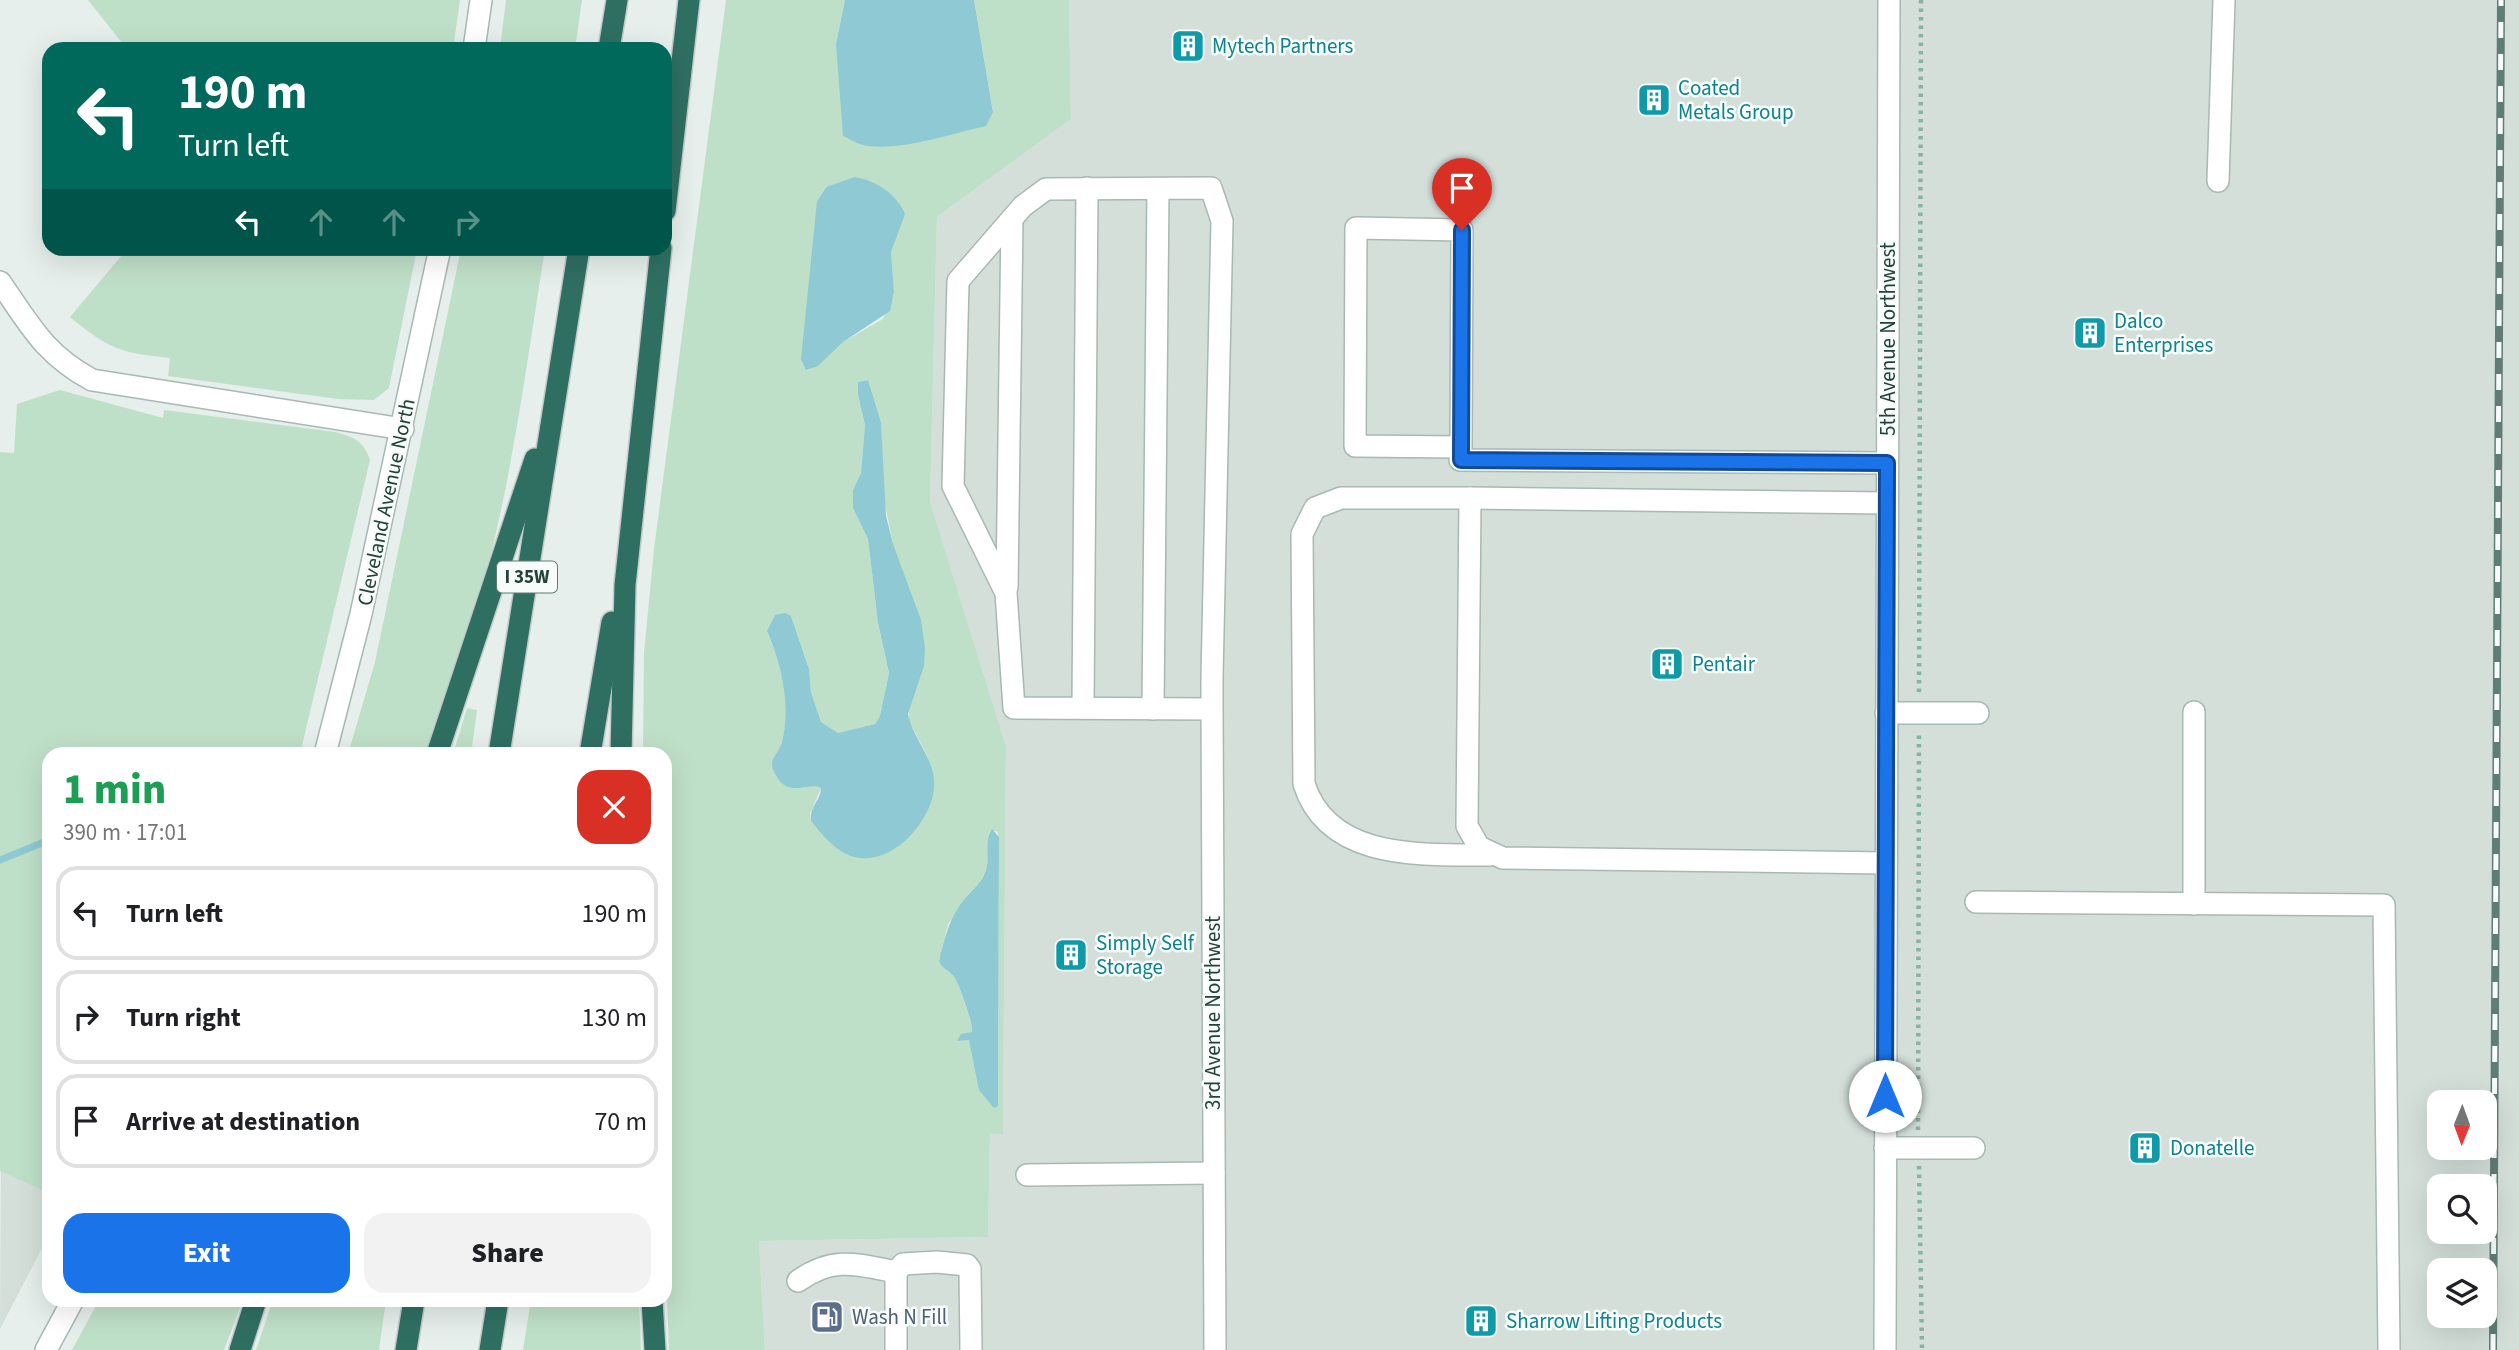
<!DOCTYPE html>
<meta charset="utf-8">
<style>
:root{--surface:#fff;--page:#f2f2f2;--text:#202124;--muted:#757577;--line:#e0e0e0;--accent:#1a73e8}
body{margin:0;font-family:"Source Sans 3",sans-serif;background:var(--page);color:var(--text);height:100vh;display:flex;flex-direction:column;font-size:26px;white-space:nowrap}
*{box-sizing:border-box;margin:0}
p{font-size:23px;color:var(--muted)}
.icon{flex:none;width:38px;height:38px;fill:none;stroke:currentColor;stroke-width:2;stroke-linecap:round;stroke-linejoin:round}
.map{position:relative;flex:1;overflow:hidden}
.drawer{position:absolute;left:42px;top:747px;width:630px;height:560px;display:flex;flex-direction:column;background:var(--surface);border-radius:21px;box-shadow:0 7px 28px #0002}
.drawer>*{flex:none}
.guide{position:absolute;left:42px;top:42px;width:630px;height:214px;border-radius:21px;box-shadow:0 7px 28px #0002;background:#00695c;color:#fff;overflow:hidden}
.needle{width:46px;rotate:181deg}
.controls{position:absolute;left:2427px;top:1090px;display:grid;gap:14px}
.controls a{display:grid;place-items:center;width:70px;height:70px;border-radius:14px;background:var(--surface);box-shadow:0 7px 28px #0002;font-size:35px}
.pin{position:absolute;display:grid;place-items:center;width:60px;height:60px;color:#fff;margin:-72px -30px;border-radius:50% 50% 50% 0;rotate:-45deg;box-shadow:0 0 7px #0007}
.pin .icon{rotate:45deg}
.me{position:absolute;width:77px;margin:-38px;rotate:0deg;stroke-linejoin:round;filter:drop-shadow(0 0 5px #0008)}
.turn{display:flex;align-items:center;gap:24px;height:147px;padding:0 21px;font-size:32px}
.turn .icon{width:91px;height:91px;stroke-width:2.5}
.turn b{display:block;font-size:49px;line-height:60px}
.lanes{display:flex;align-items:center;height:66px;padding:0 21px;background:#0003;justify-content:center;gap:35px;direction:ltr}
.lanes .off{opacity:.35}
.round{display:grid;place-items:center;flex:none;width:74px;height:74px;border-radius:21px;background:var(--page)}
.headline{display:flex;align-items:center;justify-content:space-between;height:119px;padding:0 21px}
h1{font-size:42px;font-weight:800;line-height:52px;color:#1e9e55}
.action{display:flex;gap:14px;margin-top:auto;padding:14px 21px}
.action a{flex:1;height:80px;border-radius:21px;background:var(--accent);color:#fff;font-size:28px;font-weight:800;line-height:80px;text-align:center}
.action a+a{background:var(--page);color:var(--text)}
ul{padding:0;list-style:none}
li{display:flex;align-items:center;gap:21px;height:94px;margin:0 14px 10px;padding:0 7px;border:4px solid var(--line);border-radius:21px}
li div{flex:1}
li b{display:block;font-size:26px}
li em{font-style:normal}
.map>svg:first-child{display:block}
.built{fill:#d4dfda;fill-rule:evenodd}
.green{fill:#bfe0c8;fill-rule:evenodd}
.water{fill:#8ec9d4}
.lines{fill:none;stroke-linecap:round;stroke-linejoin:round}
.stream{stroke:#8ec9d4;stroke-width:7}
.minor-casing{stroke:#a8b8b2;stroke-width:24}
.highway-casing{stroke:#c2cac8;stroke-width:24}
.path{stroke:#86b3a5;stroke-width:4.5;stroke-dasharray:3.5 5;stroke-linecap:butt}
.minor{stroke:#fff;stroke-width:21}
.highway{stroke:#2f6f62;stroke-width:21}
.rail-casing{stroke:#5f7d75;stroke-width:8}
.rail{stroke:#f7fbf9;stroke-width:5;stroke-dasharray:16;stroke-linecap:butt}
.route-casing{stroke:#114b97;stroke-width:18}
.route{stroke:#1a73e8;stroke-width:12}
.labels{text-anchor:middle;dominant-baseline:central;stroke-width:5;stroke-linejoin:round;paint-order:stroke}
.shield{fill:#f7fbf9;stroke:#637a73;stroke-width:2}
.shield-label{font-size:19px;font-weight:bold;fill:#24423a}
.culture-label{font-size:21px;fill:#0d838f;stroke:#f7fbf9;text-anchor:start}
.street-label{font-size:21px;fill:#24423a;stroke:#f7fbf9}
.service-label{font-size:21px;fill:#4e5e75;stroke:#f7fbf9;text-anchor:start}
</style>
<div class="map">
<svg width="2519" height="1350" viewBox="0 0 2519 1350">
<rect width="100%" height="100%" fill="#e6efeb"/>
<g class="built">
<path d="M1069 0H2519V1350H765L759 1241 988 1237 990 1134 1003 1133 1006 746 930 503 937 217 1071 119ZM2440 1102H2485V1148H2440ZM2440 1186H2485V1232H2440ZM2440 1270H2485V1316H2440Z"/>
<path d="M1 1169 49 1193V1248L43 1246 0 1329Z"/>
</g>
<g class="green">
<path d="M88 0H460L453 49H127Z"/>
<path d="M506 0H582L575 49H500Z"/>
<path d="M726 0H845L836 44 866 146 922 142 986 125 993 111 974 0H1069L1071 119 937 217 930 502 1006 746 1003 1134H990L988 1237 759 1241 765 1350H669L665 1239V754H643L644 653 654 549ZM826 186 895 240 891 252 894 291 883 319 843 342 818 366 817 201ZM868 380 881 422 884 499 893 544 909 702V721L928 757 848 855 811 821 810 814 821 788C810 783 795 793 784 785 778 781 771 769 773 762 774 755 780 749 782 742 792 703 782 667 767 631L791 616 809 669 811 692 821 722 838 733 875 724 880 716 889 673 878 623 868 539 853 508V490L861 473 865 425 858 395V382ZM990 831H997L999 837 998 1105 994 1108 969 1040 958 1041 972 1032C974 1026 959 984 954 977 949 971 942 968 939 961L948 924 977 888 987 868Z"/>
<path d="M127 249H417L389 388 374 400 338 399 168 376 170 358C120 353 109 349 70 317Z"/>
<path d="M461 249H545C529 348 516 449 493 546 476 617 451 686 429 754H348L375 662Z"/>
<path d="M60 390 163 418 164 410 335 432C354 437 364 441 370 460L300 754H49V1193L0 1171V452L14 453 17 404Z"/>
<path d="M467 708 477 710 471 754H453Z"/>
<path d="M99 1300H243L224 1350H72Z"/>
<path d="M273 1300H386L379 1350H256Z"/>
<path d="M531 1300H639L641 1350H523Z"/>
</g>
<g class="water">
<path d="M845 0H974L993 112 986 126C949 134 907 150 868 146 859 145 850 139 843 136L836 44Z"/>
<path d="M855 177C875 180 897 194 905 214L891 252 894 291 890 311 843 342 818 366 806 370 801 359 817 201 826 187Z"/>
<path d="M868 380 881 422 886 516 893 544 921 620 925 648 924 666 908 714C913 740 937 760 934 789 930 825 886 873 846 854 833 848 820 832 811 821 809 807 821 800 821 788 810 783 795 793 784 785 778 781 771 769 772 762 774 755 780 749 782 742 791 704 782 666 767 631L775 615 785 613 791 616 809 669 811 692 821 722 838 733 875 724 880 716 889 673 878 623 868 539 853 508V490L861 473 865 425 858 395V382Z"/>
<path d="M992 829 999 837 998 1106 994 1108 979 1090 969 1040 957 1041 961 1034 972 1032C974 1026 959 983 954 977 949 970 942 969 939 961 944 940 948 923 960 905 968 893 981 886 986 870 990 858 984 841 992 829Z"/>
</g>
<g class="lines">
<path class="stream" d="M0 860 49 840"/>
<defs>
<g id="minor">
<path d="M474 49 481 0"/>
<path d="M2218 181 2224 0"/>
<path d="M0 282C30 325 44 354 92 380L403 429"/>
<path d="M1461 447 1355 446 1356 228 1462 230 1461 447 1460 460 1887 463"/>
<path d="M1470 498H1341L1315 508 1302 534 1304 784C1329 862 1424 854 1490 855"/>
<path d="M1007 587 1012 219"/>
<path d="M1083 708 1087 188"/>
<path d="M1153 709 1158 189"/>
<path d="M1212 709 1014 708 1006 593 953 486 958 281 1023 206 1046 189 1211 188 1222 221 1212 677V709L1215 1350"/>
<path d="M2194 712V904"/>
<path d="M1886 713H1978"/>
<path d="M325 754 361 614 440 248"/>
<path d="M1886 863 1503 858 1479 847 1467 826 1470 498 1887 503"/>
<path d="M1976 902 2384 905 2389 1350"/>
<path d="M1885 1148H1974"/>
<path d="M1027 1175 1214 1173"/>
<path d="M798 1281C833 1256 856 1264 896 1272"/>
<path d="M46 1350 73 1300"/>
<path d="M896 1350V1272L903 1264 937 1262 967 1265 970 1269 971 1350"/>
<path d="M1885 1350 1889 0"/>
</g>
<g id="highway">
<path d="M609 49 617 0"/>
<path d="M665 211 689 0"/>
<path d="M437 754 535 459"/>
<path d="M499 754 579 248"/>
<path d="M590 754 612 622"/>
<path d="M621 754 625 585 661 248"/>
<path d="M652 1300 655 1350"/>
<path d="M240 1350 256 1300"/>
<path d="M406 1350 414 1300"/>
<path d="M490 1350 498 1300"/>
</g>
</defs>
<use href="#minor" class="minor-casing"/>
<use href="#highway" class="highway-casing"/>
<g class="path">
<path d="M1919 692 1921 0"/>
<path d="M1918 1130 1919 732"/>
<path d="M1919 1166 1922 1350"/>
</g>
<use href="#minor" class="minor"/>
<use href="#highway" class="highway"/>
<defs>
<path id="rail" d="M2493 1350 2501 0"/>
</defs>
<use href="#rail" class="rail-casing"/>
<use href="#rail" class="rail"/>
</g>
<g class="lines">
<defs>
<path id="route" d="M1462 230 1461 460 1887 463 1885 1096"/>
</defs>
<use href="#route" class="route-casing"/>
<use href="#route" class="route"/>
</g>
<defs>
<symbol id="building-square" viewBox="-11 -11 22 22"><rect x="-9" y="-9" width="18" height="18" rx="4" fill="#0f9aa8" stroke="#f7fbf9"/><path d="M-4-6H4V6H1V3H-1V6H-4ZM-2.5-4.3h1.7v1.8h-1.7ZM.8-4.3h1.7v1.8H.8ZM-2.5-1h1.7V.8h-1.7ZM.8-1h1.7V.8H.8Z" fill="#fff"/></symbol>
<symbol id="fuel-square" viewBox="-11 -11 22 22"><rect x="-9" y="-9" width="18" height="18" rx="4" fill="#5c6f8a" stroke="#f7fbf9"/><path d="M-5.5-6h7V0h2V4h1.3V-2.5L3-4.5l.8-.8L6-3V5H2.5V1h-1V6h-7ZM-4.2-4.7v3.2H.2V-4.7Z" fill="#fff"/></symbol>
</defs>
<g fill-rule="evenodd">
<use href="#building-square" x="1169" y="27" width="38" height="38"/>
<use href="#building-square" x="1635" y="81" width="38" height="38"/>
<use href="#building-square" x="2071" y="314" width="38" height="38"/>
<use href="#building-square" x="1648" y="645" width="38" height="38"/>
<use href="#building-square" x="1052" y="936" width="38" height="38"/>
<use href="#building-square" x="2126" y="1129" width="38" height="38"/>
<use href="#fuel-square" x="808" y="1298" width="38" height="38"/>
<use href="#building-square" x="1462" y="1302" width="38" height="38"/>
</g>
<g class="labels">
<rect class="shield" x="497" y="561.5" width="60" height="31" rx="5"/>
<g class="shield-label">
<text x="527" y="577">I 35W</text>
</g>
<g class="culture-label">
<text x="1212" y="46">Mytech Partners</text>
<text x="1678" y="88">Coated<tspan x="1678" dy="24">Metals Group</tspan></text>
<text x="2114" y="321">Dalco<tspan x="2114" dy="24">Enterprises</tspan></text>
<text x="1692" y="664">Pentair</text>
<text x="1096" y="943">Simply Self<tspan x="1096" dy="24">Storage</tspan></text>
<text x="2170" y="1148">Donatelle</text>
<text x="1506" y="1321">Sharrow Lifting Products</text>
</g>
<g class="street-label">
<text transform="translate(1888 339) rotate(-90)">5th Avenue Northwest</text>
<text transform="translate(386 502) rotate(-78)">Cleveland Avenue North</text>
<text transform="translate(1213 1013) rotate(-90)">3rd Avenue Northwest</text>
</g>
<g class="service-label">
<text x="852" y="1317">Wash N Fill</text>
</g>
</g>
</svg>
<div class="controls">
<a><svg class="needle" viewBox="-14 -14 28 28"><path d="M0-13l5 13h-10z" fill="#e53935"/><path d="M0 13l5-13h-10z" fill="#757577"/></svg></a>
<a><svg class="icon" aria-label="search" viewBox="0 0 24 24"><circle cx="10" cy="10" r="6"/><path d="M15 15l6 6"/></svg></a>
<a><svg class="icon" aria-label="layers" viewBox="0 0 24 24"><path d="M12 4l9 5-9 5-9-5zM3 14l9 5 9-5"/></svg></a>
</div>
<div class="pin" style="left:1462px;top:230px;background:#d93025"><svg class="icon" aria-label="arrive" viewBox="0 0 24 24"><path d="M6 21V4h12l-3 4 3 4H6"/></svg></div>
<svg class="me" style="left:1885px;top:1096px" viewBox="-20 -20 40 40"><circle r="19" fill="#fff"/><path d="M0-13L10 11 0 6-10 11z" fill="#1a73e8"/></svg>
<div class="guide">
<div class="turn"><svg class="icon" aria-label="left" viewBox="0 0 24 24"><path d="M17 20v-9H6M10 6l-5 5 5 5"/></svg><div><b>190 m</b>Turn left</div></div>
<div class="lanes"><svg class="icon" aria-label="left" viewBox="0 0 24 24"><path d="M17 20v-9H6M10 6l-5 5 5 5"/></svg><svg class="icon off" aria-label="ahead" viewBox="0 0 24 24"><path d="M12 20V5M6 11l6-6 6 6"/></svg><svg class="icon off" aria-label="ahead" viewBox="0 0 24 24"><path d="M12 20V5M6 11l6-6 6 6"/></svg><svg class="icon off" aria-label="right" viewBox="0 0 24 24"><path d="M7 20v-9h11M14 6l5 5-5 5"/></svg></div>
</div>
<section class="drawer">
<div class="headline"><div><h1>1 min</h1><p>390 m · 17:01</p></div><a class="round" style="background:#d93025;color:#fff"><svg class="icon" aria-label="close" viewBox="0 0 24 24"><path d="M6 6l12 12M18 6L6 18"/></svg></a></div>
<ul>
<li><svg class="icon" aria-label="left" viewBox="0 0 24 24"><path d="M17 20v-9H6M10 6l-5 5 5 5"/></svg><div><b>Turn left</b></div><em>190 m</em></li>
<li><svg class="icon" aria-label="right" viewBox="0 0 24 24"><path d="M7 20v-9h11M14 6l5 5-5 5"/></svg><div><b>Turn right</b></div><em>130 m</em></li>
<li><svg class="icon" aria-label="arrive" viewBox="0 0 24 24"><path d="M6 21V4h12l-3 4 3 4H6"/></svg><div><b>Arrive at destination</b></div><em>70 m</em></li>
</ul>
<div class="action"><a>Exit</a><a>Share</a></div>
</section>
</div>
